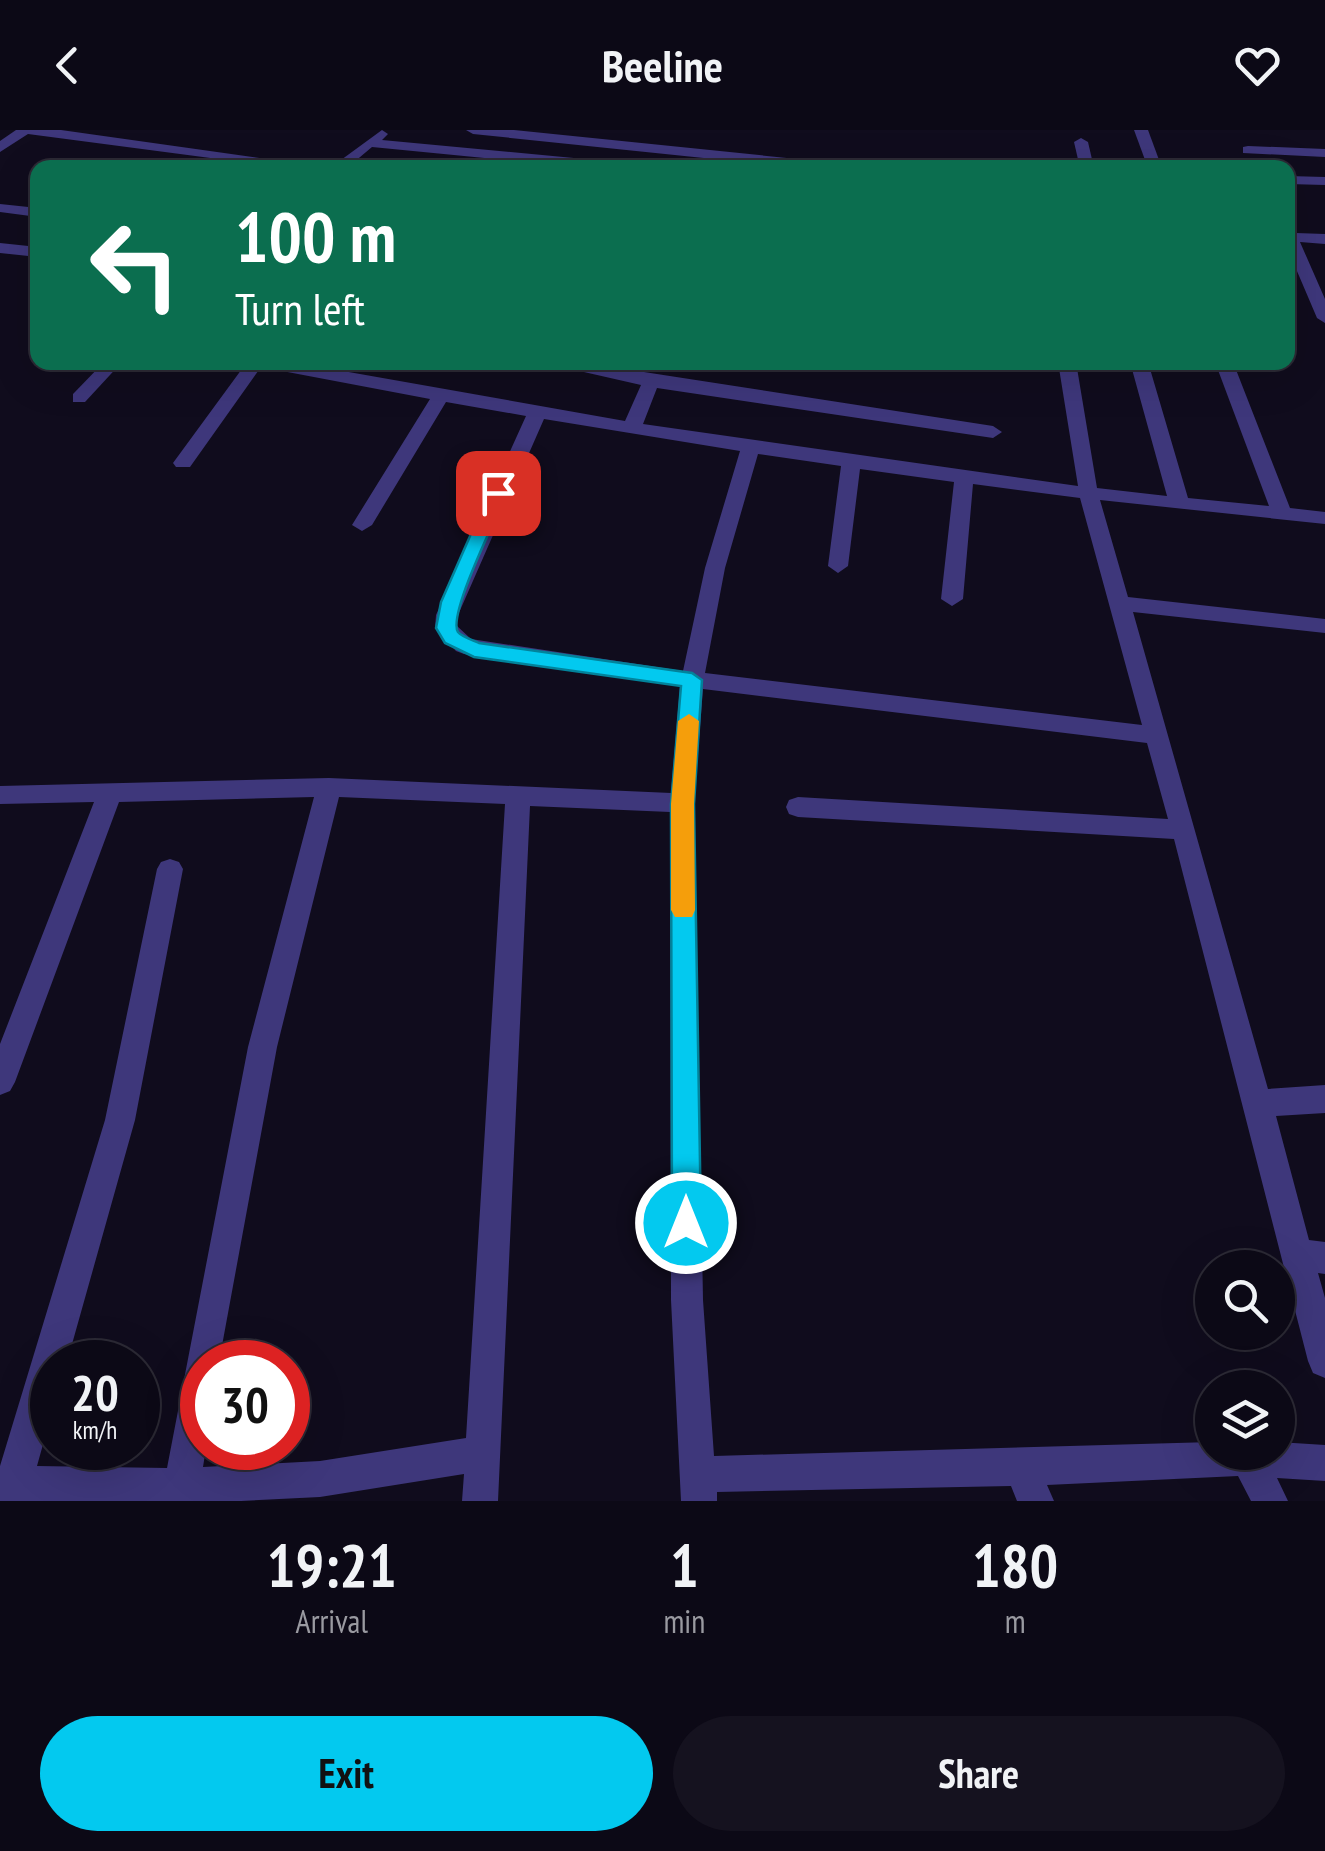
<!DOCTYPE html>
<style>
:root{--surface:#0c0916;--page:#15121f;--text:#f1f3f6;--muted:#9a9aa1;--line:#2c2a35;--accent:#03c9ef}
body{margin:0;font-family:"PT Sans Narrow",sans-serif;background:var(--page);color:var(--text);height:100vh;display:flex;flex-direction:column;font-size:38px;white-space:nowrap}
*{box-sizing:border-box;margin:0}
p{font-size:32px;color:var(--muted)}
.icon{flex:none;width:55px;height:55px;fill:none;stroke:currentColor;stroke-width:2;stroke-linecap:round;stroke-linejoin:round}
.map{position:relative;height:1371px;overflow:hidden}
.details{display:flex;flex-direction:column;background:var(--surface);flex:1}
.details>*{flex:none}
.top-card{position:absolute;left:30px;top:30px;width:1265px;height:210px;border-radius:20px;box-shadow:0 10px 40px #0002,0 0 0 2px var(--line);background:#0b6e4f;color:#fff;overflow:hidden}
.fabs{position:absolute;left:1195px;top:1120px;display:grid;gap:20px}
.fabs a{display:grid;place-items:center;width:100px;height:100px;border-radius:50%;background:var(--surface);box-shadow:0 10px 40px #0002,0 0 0 2px var(--line);font-size:50px}
.speed{position:absolute;left:30px;top:1210px;display:flex;gap:20px;font-size:50px;font-weight:700;text-align:center}
.speed>*{display:grid;place-content:center;width:130px;height:130px;border-radius:50%;background:var(--surface);box-shadow:0 10px 40px #0002,0 0 0 2px var(--line);line-height:1}
.speed small{font-size:25px;font-weight:400}
.speed .limit{border:15px solid #d22;background:#fff;color:#111}
.pin{position:absolute;display:grid;place-items:center;width:85px;height:85px;color:#fff;margin:-42px;border-radius:20px;box-shadow:0 5px 15px #0006}
.me{position:absolute;width:110px;margin:-55px;rotate:0deg;stroke-linejoin:round;filter:drop-shadow(0 0 8px #0008)}
.turn{display:flex;align-items:center;gap:35px;height:210px;padding:0 40px;font-size:45px}
.turn .icon{width:130px;height:130px;stroke-width:2.5}
.turn b{display:block;font-size:70px;line-height:85px}
.eta{display:flex;justify-content:space-evenly;align-items:center;height:170px;text-align:center}
.eta b{font-size:60px;font-weight:700;line-height:70px}
.button{display:flex;gap:20px;margin-top:auto;padding:20px 40px}
.button a{flex:1;height:115px;border-radius:60px;background:var(--accent);color:#111;font-size:40px;font-weight:700;line-height:115px;text-align:center}
.button a+a{background:var(--page);color:var(--text)}
header{display:flex;justify-content:space-between;align-items:center;height:130px;padding:0 40px;background:var(--surface);font-size:45px;font-weight:700}
.map>svg:first-child{display:block}
.lines{fill:none;stroke-linecap:round;stroke-linejoin:round}
.street{fill:#3e377b;fill-rule:evenodd}
.route{fill:#03c9ef;stroke:#02839b;stroke-width:2.5}
.slow{fill:#f59e0b}
</style>
<header><svg class="icon" aria-label="back" viewBox="0 0 24 24"><path d="M15 5l-7 7 7 7"/></svg>Beeline<svg class="icon" aria-label="heart" viewBox="0 0 24 24"><path d="M12 20l-8-8c-3-5 5-10 8-4 3-6 11-1 8 4z"/></svg></header>
<div class="map">
<svg width="1325" height="1371" viewBox="0 0 1325 1371">
<rect width="100%" height="100%" fill="#100c1d"/>
<g class="lines">
<g class="street">
<path d="M16 0H61L330 38H286L28 4 0 22V11Z"/>
<path d="M382 0 388 4 382 10 637 34 644 38H586L372 17 347 38H330Z"/>
<path d="M466 0H514L846 34 853 38H799L473 4Z"/>
<path d="M1134 0H1148L1162 38H1148Z"/>
<path d="M1081 8 1088 12 1094 38H1080L1074 12Z"/>
<path d="M1248 16 1325 19V27L1243 23V17Z"/>
<path d="M1288 46 1325 47V55L1288 54Z"/>
<path d="M0 74 38 78V87L0 82Z"/>
<path d="M1288 98 1296 103 1325 104V114L1300 112 1325 169V193L1317 188 1288 120Z"/>
<path d="M0 113 38 117V127L0 123Z"/>
<path d="M104 232H122L85 272H73V264Z"/>
<path d="M247 232H292L625 291 641 255 540 232H579L993 296 1002 302 993 308 657 258 643 294 1078 356 1058 232H1076L1097 358 1167 366 1130 232H1148L1188 368 1269 376 1215 232H1233L1290 378 1325 382V394L1100 370 1128 467 1325 489V503L1133 482 1268 959 1325 955V983L1276 986 1309 1110 1325 1112V1144L1318 1143 1325 1168V1248L1313 1243 1308 1231 1174 709 798 687 789 684 786 677 789 670 798 667 1168 689 1147 613 703 559 694 673 703 1170 714 1326 1212 1312V1322H1278V1312L1325 1315V1351L1277 1348 1288 1371H1251L1238 1346 1047 1355 1054 1371H1017L1011 1356 717 1362V1371H681L671 1170 670 682 530 676 498 1371H462L464 1344 320 1367 241 1371H0V1336L105 990 157 739 161 732 170 729 179 732 183 739 135 990 67 1232H52V1282L37 1336 167 1338 248 917 314 667 119 672 15 952 10 961 0 965V914L94 672 0 674V656L329 648 671 663 680 556 464 524 456 521 435 498 436 485 526 286 446 272 372 395 362 401 352 395 430 269 261 237 190 337H176L173 333ZM544 289 740 321 705 438 683 541 471 509 457 496 458 485ZM758 324 841 336 828 436 838 443 848 436 860 339 954 352 941 469 952 476 963 469 973 354 1080 368 1142 595 705 543 725 438ZM339 667 505 674 466 1308 320 1331 203 1337 206 1318H202V1232H219L277 917Z"/>
</g>
</g>
<path class="route" d="M498 358 507 363C498 384 447 486 458 502 462 507 473 510 479 513L692 543 702 550 694 674 701 1093 696 1103 686 1107 676 1103 672 1093 671 674 681 556 474 527 445 513 436 498 441 472 489 363Z"/>
<path class="slow" d="M689 584 699 591 694 674 695 780 692 787H675L671 780V674L678 591Z"/>
</svg>
<div class="fabs">
<a><svg class="icon" aria-label="search" viewBox="0 0 24 24"><circle cx="10" cy="10" r="6"/><path d="M15 15l6 6"/></svg></a>
<a><svg class="icon" aria-label="layers" viewBox="0 0 24 24"><path d="M12 4l9 5-9 5-9-5zM3 14l9 5 9-5"/></svg></a>
</div>
<div class="speed"><div>20<small>km/h</small></div><div class="limit">30</div></div>
<div class="pin" style="left:498px;top:363px;background:#d93025"><svg class="icon" aria-label="arrive" viewBox="0 0 24 24"><path d="M6 21V4h12l-3 4 3 4H6"/></svg></div>
<svg class="me" style="left:686px;top:1093px" viewBox="-20 -20 40 40"><circle r="17" fill="#03c9ef" stroke="#fff" stroke-width="3"/><path d="M0-11L8 9 0 5-8 9z" fill="#fff"/></svg>
<div class="top-card">
<div class="turn"><svg class="icon" aria-label="left" viewBox="0 0 24 24"><path d="M17 20v-9H6M10 6l-5 5 5 5"/></svg><div><b>100 m</b>Turn left</div></div>
</div>
</div>
<section class="details">
<div class="eta">
<div><b>19:21</b><p>Arrival</p></div>
<div><b>1</b><p>min</p></div>
<div><b>180</b><p>m</p></div>
</div>
<div class="button"><a>Exit</a><a>Share</a></div>
</section>
